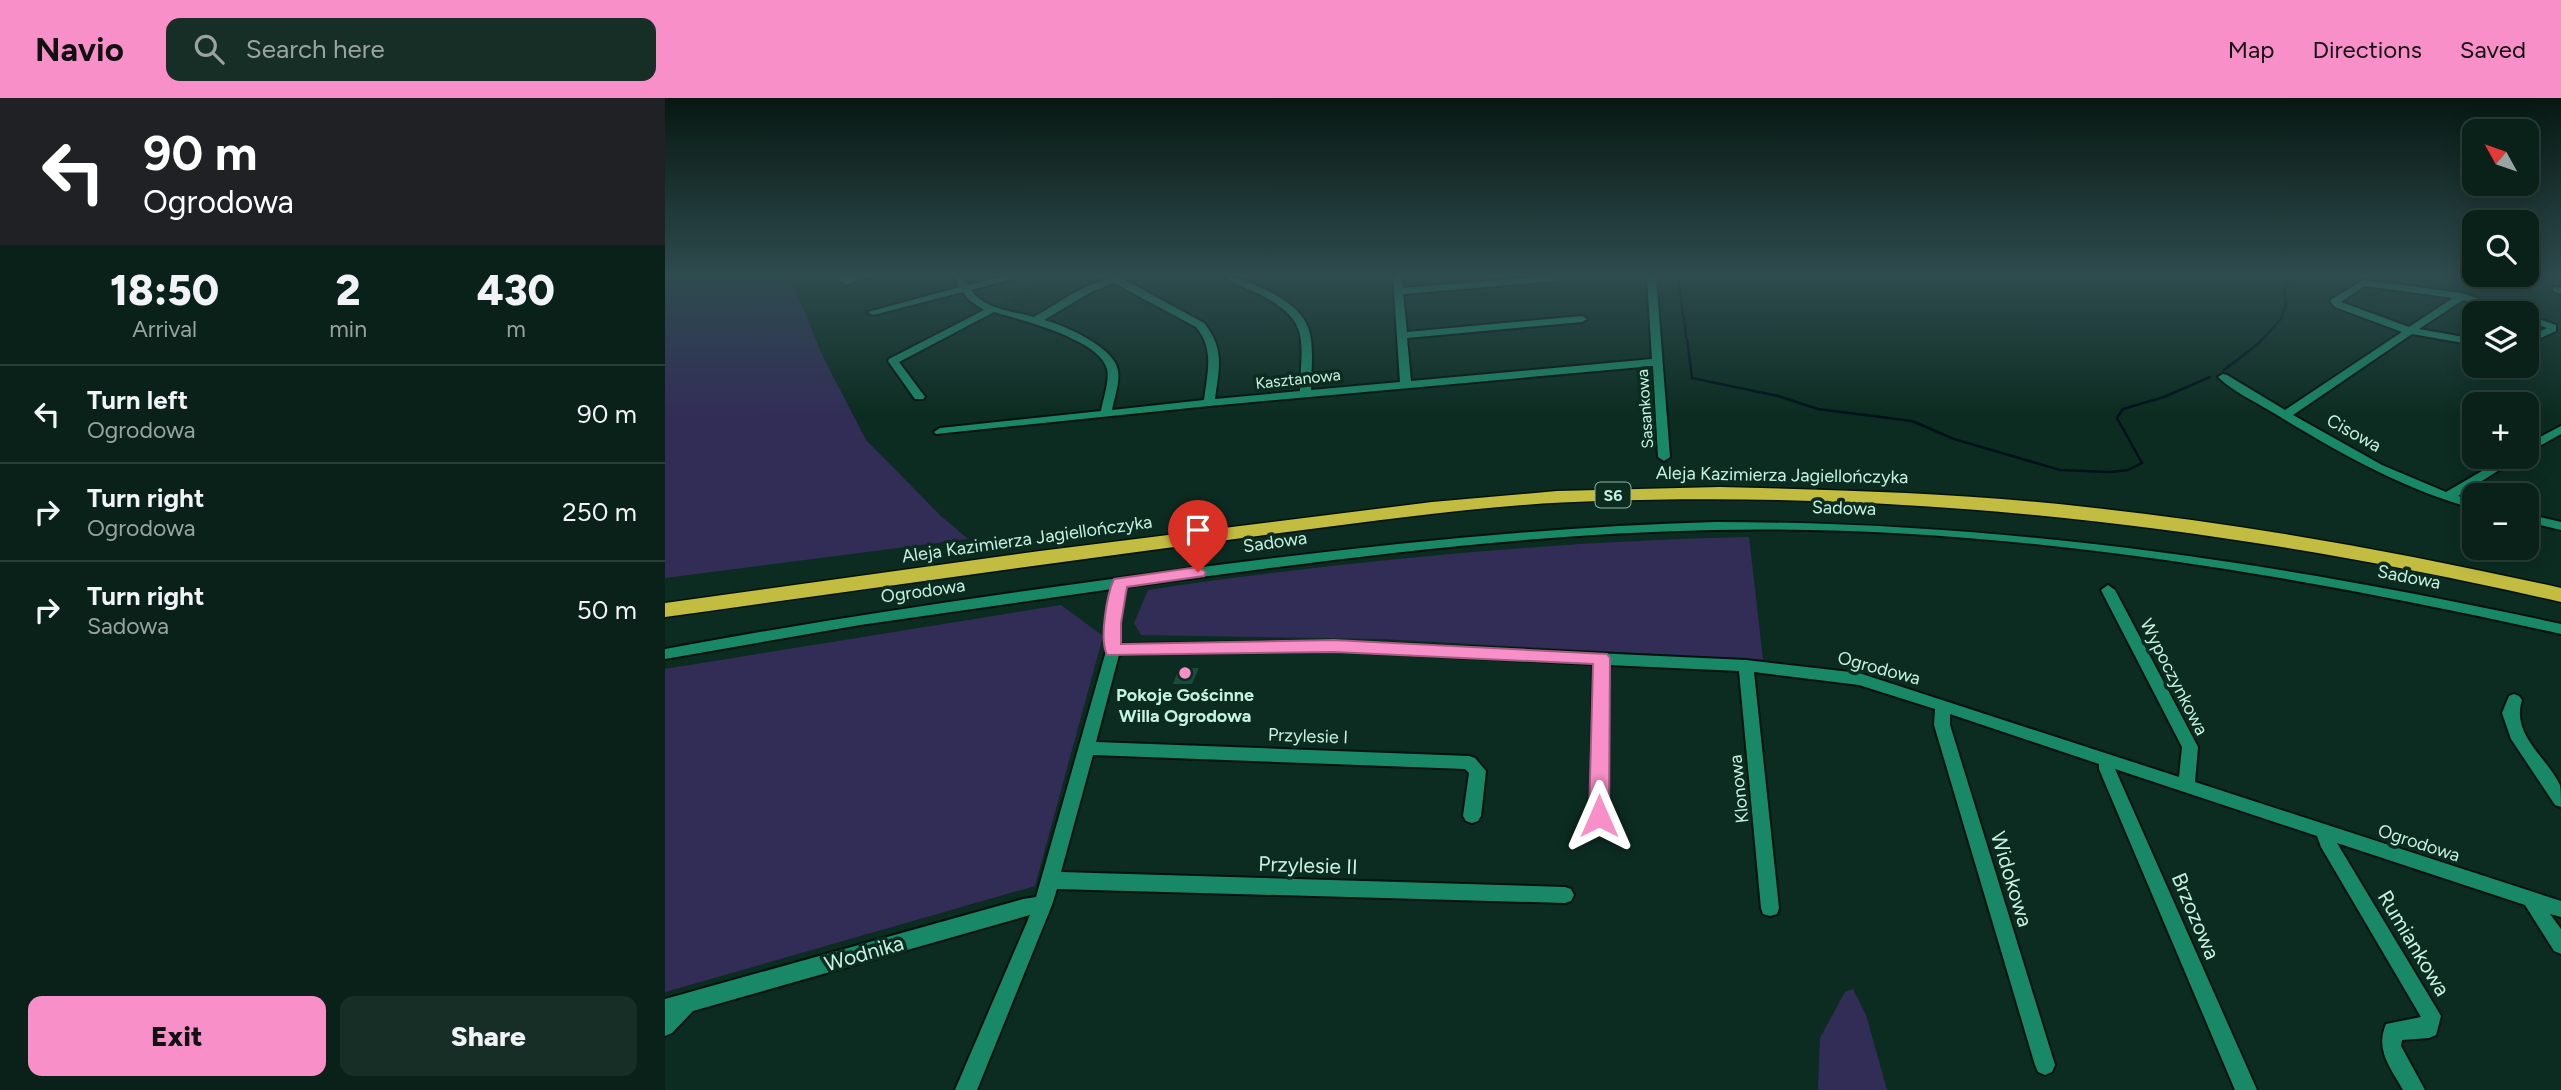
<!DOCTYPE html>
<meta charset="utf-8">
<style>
:root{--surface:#092119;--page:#172e26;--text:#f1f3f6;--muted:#99a3a2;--line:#293e38;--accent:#f98fc9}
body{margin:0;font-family:Figtree,sans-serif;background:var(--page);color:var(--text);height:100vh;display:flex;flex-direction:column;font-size:26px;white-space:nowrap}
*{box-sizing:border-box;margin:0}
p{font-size:23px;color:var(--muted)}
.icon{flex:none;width:38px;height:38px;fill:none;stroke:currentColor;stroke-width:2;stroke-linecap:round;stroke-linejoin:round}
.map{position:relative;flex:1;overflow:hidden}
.drawer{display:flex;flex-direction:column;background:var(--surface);width:665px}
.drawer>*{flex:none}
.guide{background:#202124;color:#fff;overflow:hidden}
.needle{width:46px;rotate:310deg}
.controls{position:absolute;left:1797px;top:21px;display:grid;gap:14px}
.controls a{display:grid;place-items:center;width:77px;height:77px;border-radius:14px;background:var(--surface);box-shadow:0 4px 18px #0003,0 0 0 2px var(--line);font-size:35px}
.pin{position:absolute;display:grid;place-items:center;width:60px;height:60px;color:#fff;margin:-72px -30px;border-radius:50% 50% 50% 0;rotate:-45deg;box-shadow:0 0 7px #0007}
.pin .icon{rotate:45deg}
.me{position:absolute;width:77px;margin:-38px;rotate:0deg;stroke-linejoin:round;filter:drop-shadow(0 0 5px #0008)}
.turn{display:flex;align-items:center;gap:24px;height:147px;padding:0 28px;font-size:32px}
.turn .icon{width:91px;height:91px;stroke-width:2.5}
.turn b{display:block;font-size:49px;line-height:60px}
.eta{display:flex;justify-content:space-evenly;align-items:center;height:119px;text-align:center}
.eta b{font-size:42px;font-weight:800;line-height:49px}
.action{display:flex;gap:14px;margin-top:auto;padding:14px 28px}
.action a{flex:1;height:80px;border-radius:14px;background:var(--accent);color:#111;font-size:28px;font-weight:800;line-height:80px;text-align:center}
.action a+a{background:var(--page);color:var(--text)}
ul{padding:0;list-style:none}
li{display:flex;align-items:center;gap:21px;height:98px;padding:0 28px;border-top:2px solid var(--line)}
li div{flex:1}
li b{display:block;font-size:26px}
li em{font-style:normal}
header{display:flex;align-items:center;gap:42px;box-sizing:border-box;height:98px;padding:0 35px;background:var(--accent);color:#111}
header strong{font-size:33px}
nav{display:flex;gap:38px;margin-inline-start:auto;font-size:24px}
.search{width:490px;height:63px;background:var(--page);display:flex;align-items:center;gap:18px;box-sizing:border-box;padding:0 24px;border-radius:14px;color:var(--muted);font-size:26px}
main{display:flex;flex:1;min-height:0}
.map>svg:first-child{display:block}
.built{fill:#14382b}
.green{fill:#322d57}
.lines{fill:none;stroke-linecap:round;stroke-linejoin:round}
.stream{stroke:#00101a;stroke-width:2.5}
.building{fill:#174d3a}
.street-casing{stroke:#05120d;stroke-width:4}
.highway-casing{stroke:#05120d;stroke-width:3}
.street{fill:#198867;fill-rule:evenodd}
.highway{fill:#c2bc40;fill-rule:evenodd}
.route{fill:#f98fc9;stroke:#a25d83;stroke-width:2}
.poi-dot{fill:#f98fc9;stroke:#0c2c21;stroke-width:2.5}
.labels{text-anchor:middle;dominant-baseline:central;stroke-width:7;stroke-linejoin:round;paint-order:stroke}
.far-street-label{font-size:16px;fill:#c5f3df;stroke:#0c2c21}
.shield{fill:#0c2c21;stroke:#8eb7a6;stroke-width:2}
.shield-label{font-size:16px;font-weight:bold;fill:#c5f3df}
.street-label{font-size:18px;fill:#c5f3df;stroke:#0c2c21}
.poi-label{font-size:18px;font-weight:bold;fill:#c5f3df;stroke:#0c2c21}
.near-street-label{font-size:21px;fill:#c5f3df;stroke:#0c2c21}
</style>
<header>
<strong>Navio</strong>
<div class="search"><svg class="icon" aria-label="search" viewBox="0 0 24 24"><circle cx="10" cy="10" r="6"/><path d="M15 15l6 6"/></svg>Search here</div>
<nav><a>Map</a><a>Directions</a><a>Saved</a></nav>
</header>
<main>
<section class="drawer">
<div class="guide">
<div class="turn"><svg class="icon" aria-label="left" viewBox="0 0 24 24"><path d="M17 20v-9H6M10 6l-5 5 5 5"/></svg><div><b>90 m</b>Ogrodowa</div></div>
</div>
<div class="eta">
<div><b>18:50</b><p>Arrival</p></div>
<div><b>2</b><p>min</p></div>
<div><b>430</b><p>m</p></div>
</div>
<ul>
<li><svg class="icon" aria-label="left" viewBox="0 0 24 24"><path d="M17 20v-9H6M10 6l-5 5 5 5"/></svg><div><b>Turn left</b><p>Ogrodowa</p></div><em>90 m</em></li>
<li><svg class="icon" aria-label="right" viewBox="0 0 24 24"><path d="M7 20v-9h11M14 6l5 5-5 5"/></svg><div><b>Turn right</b><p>Ogrodowa</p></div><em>250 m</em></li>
<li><svg class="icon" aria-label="right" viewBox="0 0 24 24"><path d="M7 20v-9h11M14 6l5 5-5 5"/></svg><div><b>Turn right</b><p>Sadowa</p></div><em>50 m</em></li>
</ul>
<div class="action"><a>Exit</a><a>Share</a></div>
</section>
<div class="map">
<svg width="1896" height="992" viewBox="0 0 1896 992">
<rect width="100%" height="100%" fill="#0c2c21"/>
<path class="built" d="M369 179 370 191 330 206 319 201 320 198 313 189Z"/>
<g class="green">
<path d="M0 179H125L158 259 201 342 276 418 303 441 0 480Z"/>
<path d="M1084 439 1098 562 717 541 476 537 469 525 483 492 516 487C704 461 893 443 1084 439Z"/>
<path d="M396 507 438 538 370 788 0 894V571Z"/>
<path d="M1188 891 1201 917 1222 992H1153L1155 940 1180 894Z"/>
</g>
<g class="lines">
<g class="stream">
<path d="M1013 179 1015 193"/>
<path d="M1015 195 1018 217"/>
<path d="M1019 219 1021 239"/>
<path d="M1022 241 1027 280 1113 298 1153 311 1247 323 1289 341 1395 372 1446 374 1463 372 1477 365 1452 320 1458 311 1499 299 1545 279"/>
<path d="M1559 272 1593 246 1616 221 1621 207 1619 191 1631 179"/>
</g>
</g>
<path class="building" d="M514 570H534L527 586H508Z"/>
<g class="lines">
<defs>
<g id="street">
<path d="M170 179H204L180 187Z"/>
<path d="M289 179H297L303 187 335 179H348L347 181 306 192C319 211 347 213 369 219 396 204 427 179 459 179L458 181 539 225C560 251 554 270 550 301L635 293C636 242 647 223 594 196 583 191 567 186 560 179 575 179 587 186 601 192 655 219 647 240 646 292L735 284 728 179H736L738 190 874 179 896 180 891 183 738 196 742 234 917 218 922 221 917 224 742 240 746 283 987 261 982 179H991L1005 359 999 363 993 359 988 268 544 308 271 336 269 334 275 330 436 313C438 301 445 282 442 271 434 241 356 222 329 214L234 264 260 299 258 301H250L223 263 224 261 319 212 304 202 298 194 208 217 203 214 295 189ZM449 185 531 229C550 251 542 276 539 302L447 312C449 301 455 285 453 273 451 250 399 227 379 222L428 193Z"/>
<path d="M1698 182 1797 195 1853 215H1839L1798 202 1754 231 1810 241V247L1747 236 1628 317 1717 367 1781 394 1841 359H1855L1793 398 1810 403V411C1737 391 1671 353 1607 314 1589 303 1567 293 1553 279L1558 276 1562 277 1620 312 1737 234 1670 209 1665 203 1667 201ZM1700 188 1788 200 1744 229 1676 204Z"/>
<path d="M1888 189 1896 190V196L1888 193Z"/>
<path d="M1862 217 1891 227V233L1862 246V239L1882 230 1862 223Z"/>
<path d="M1896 328V336L1862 355V346Z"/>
<path d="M1862 416 1896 424V432L1862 424Z"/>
<path d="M1050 424C1341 424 1613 464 1896 526V536C1618 474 1333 426 1047 432 850 436 656 463 461 489L455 525V546L669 543 1081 562 1194 575 1514 679 1517 649 1436 492 1443 487 1450 492 1533 649 1530 684 1896 803V819L1885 816 1896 831V856L1889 853 1860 807 1672 745 1776 918 1771 937 1764 940 1737 942 1736 948 1760 992H1738C1725 969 1710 952 1721 926L1756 919 1656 749 1652 738 1450 671 1592 992H1570L1434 671V666L1285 616V627L1390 967 1387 974 1380 977 1373 974 1370 967 1269 627 1270 611 1194 587 1089 574 1114 810 1112 816 1105 818 1098 816 1096 810 1074 573 943 567V718L940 723 934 725 928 723 925 718 928 566 669 553 458 556 454 557 431 644 804 658 810 660 821 673 816 718 813 723 807 725 801 723 798 718 804 675 800 671 428 657 396 774 900 789 906 791 909 797 906 803 900 805 392 791 387 807 312 992H290L365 817 28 913 7 935 0 938V901L358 801 371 799 441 553V525L447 491 195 527 0 561V551C166 520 332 496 499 474 683 450 865 429 1050 424Z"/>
<path d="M1849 596 1854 598 1857 602C1846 637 1881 658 1895 687 1896 693 1896 702 1896 709L1890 707 1846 641 1837 615 1844 598Z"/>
</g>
<path id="highway" d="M1055 389C1177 392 1299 395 1421 409 1581 426 1739 455 1896 490V504C1577 431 1262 392 934 403 822 406 711 423 600 437 399 463 200 491 0 519V505L375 453 767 404 892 393Z"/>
</defs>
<use href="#street" class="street-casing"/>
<use href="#highway" class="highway-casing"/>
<use href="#street" class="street"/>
<use href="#highway" class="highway"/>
</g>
<linearGradient id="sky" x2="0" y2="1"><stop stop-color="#071812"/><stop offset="0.56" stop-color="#2e4b4e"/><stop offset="1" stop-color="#2e4b4e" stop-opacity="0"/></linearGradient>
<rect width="1896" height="317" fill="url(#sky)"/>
<path class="route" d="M533 469 541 474 539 478 462 489 456 525V546L669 542 942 556 945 560 944 718 941 724 934 726 927 724 924 718 928 566 669 554 442 557C434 541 442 496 449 481Z"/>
<circle class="poi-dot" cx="520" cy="575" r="7"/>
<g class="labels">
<g class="far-street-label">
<text transform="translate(633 281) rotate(-6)">Kasztanowa</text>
<text transform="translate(980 311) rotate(-94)">Sasankowa</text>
</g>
<rect class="shield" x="930.5" y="384.5" width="35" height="25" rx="5"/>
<g class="shield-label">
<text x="948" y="397">S6</text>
</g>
<g class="street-label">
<text transform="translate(1689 335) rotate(29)">Cisowa</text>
<text transform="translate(1117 377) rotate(1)">Aleja Kazimierza Jagiellończyka</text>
<text transform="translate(1179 410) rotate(2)">Sadowa</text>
<text transform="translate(362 441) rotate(-8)">Aleja Kazimierza Jagiellończyka</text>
<text transform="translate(610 444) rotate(-8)">Sadowa</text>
<text transform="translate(1744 479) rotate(11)">Sadowa</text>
<text transform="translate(258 493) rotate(-8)">Ogrodowa</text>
<text transform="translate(1214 570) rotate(15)">Ogrodowa</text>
<text transform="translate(1509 579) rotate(63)">Wypoczynkowa</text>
<text transform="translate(643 638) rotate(2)">Przylesie I</text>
<text transform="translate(1074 691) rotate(-96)">Klonowa</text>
<text transform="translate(1754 745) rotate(18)">Ogrodowa</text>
</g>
<g class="poi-label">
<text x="520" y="597">Pokoje Gościnne<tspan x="520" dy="21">Willa Ogrodowa</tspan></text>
</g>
<g class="near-street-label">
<text transform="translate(643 767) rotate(2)">Przylesie II</text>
<text transform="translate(1347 781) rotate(73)">Widokowa</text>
<text transform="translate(1531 818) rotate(67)">Brzozowa</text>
<text transform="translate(1749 845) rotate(59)">Rumiankowa</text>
<text transform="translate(199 855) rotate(-16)">Wodnika</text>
</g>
</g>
</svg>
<div class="controls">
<a><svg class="needle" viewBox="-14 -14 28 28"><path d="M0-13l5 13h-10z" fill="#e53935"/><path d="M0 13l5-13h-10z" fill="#99a3a2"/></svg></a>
<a><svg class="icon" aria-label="search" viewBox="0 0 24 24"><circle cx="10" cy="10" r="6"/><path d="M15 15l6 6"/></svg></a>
<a><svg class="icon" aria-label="layers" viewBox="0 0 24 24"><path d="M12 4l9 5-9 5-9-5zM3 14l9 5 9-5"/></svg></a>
<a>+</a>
<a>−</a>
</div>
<div class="pin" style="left:533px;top:474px;background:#d93025"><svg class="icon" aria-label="arrive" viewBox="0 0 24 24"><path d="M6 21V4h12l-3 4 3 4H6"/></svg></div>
<svg class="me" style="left:934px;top:718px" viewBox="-20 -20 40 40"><path d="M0-17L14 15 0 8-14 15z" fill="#f98fc9" stroke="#fff" stroke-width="4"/></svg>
</div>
</main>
